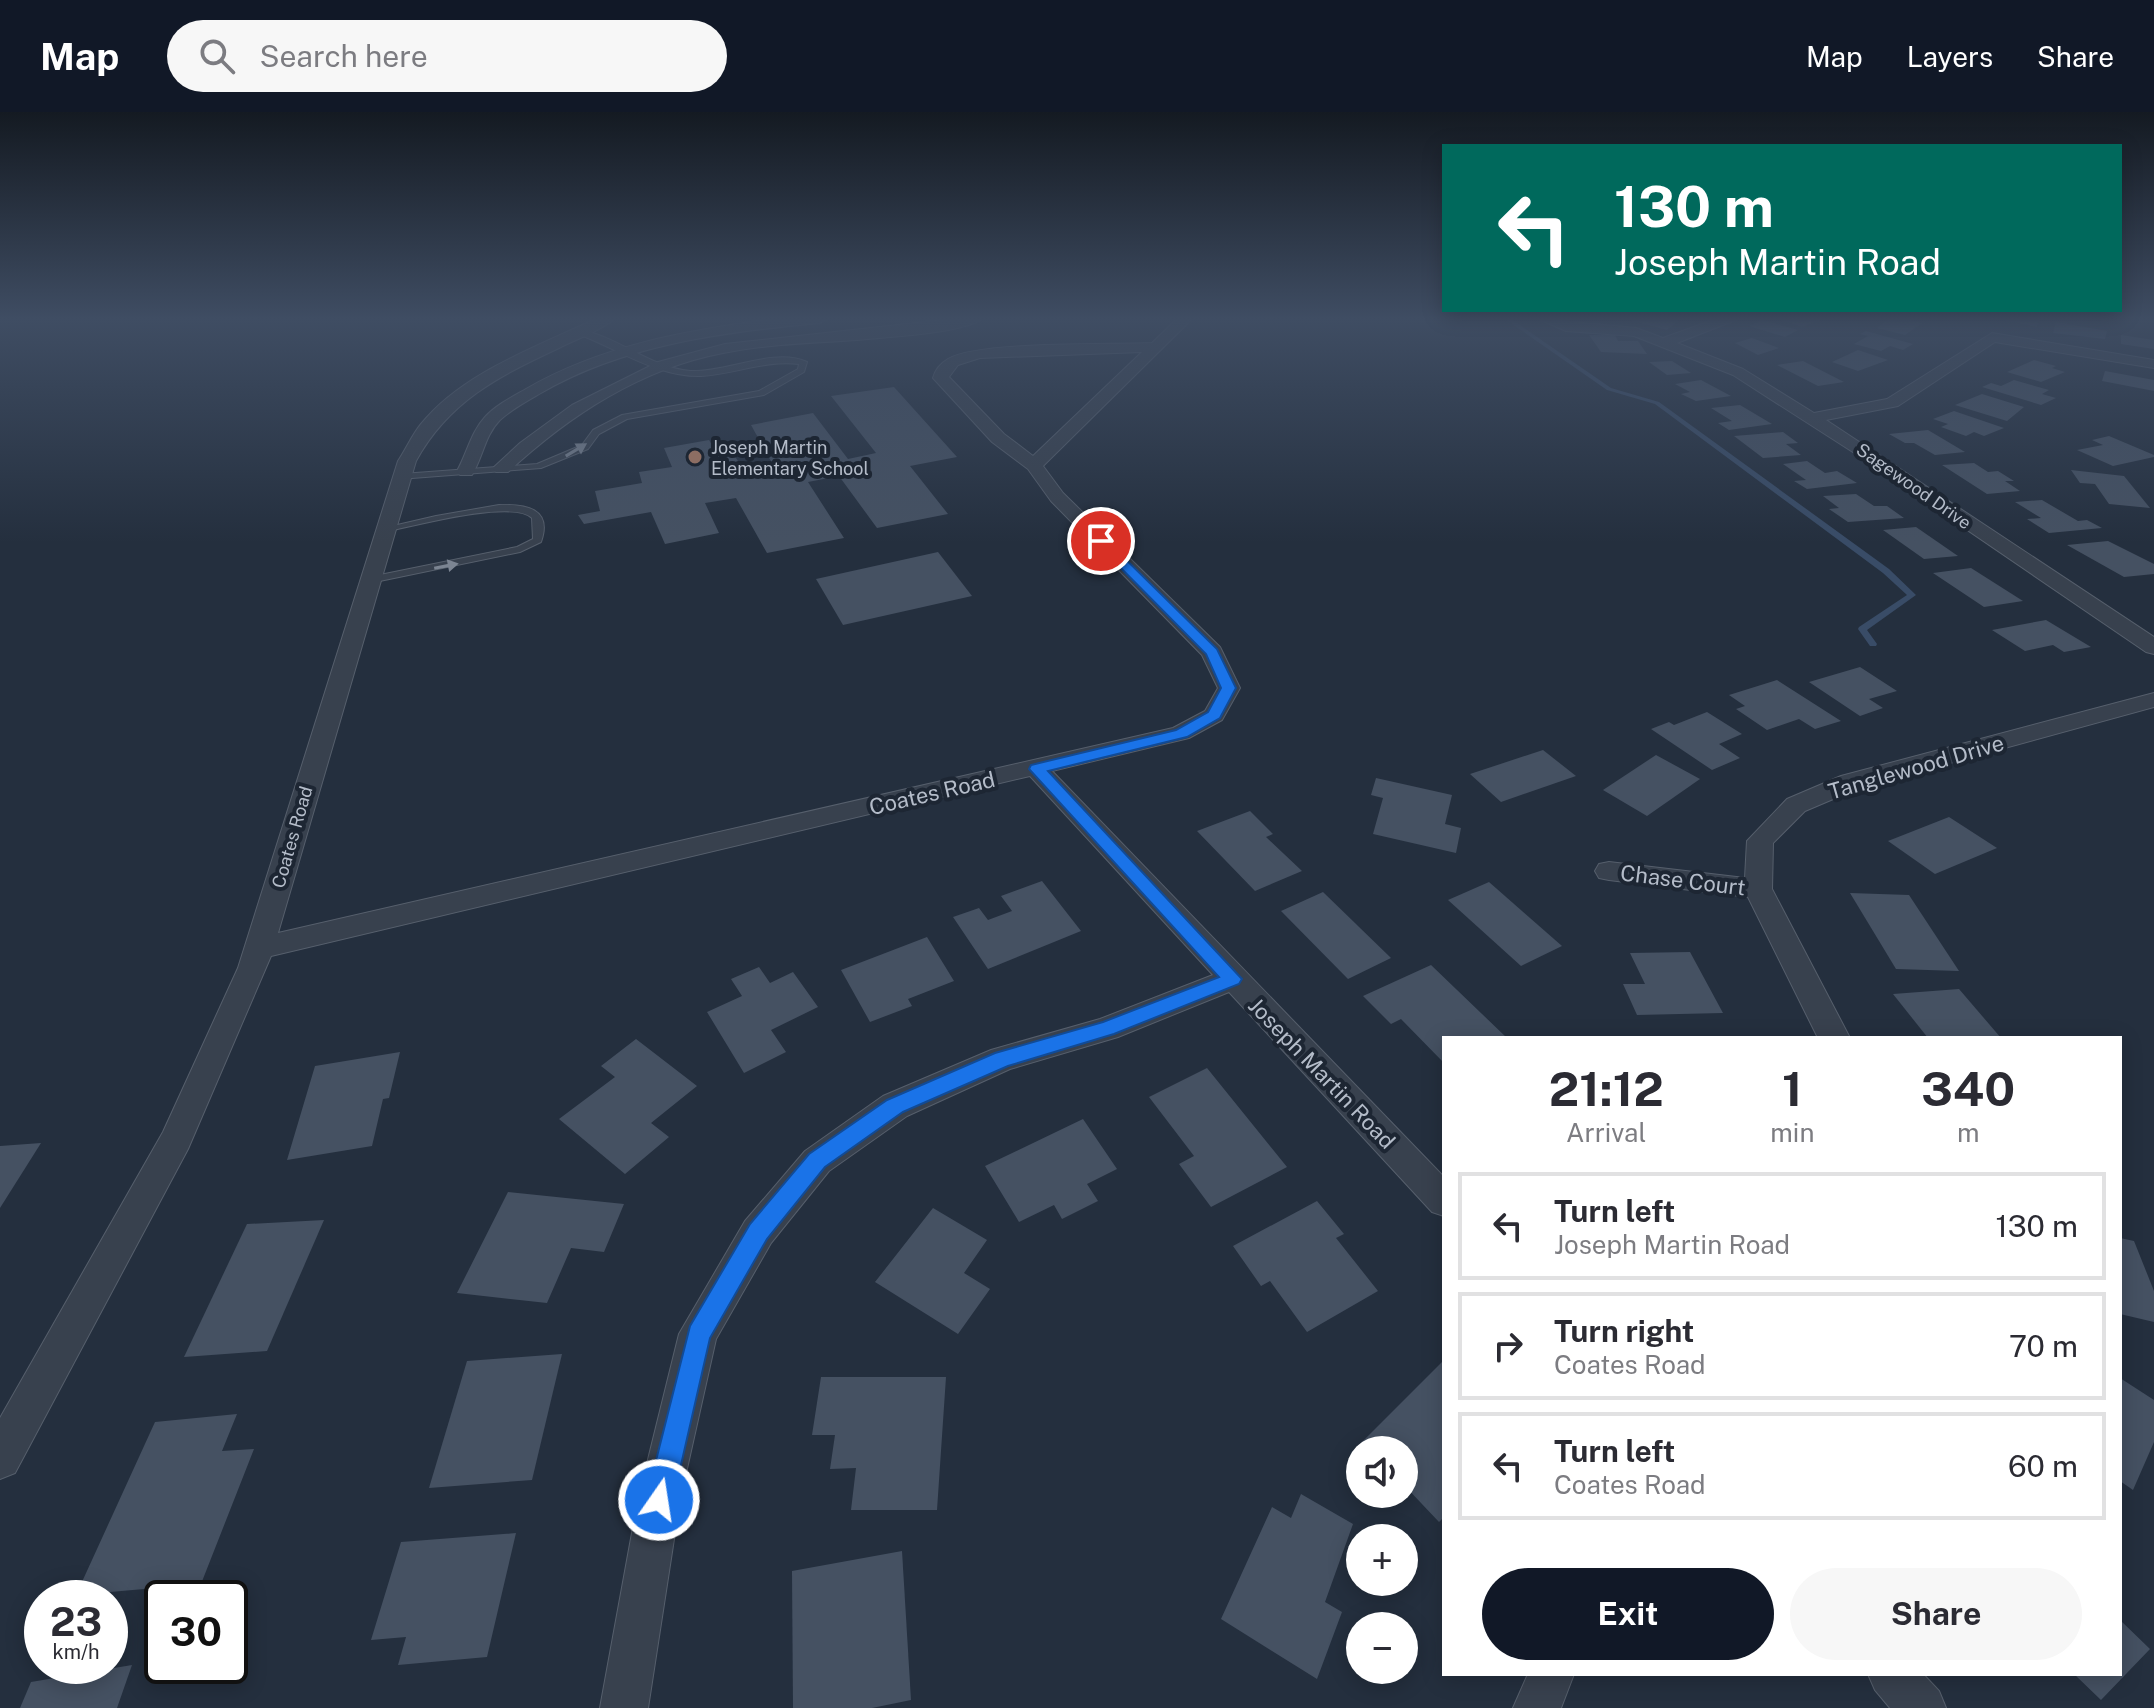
<!DOCTYPE html>
<meta charset="utf-8">
<style>
:root{--surface:#fff;--page:#f7f7f7;--text:#2b2b33;--muted:#7c7c81;--line:#e1e1e2;--accent:#111827}
body{margin:0;font-family:"Public Sans",sans-serif;background:var(--page);color:var(--text);height:100vh;display:flex;flex-direction:column;font-size:30px;white-space:nowrap}
*{box-sizing:border-box;margin:0}
p{font-size:26px;color:var(--muted)}
.icon{flex:none;width:44px;height:44px;fill:none;stroke:currentColor;stroke-width:2;stroke-linecap:round;stroke-linejoin:round}
.map{position:relative;flex:1;overflow:hidden}
.sheet{position:absolute;left:1442px;top:924px;width:680px;height:640px;display:flex;flex-direction:column;background:var(--surface);border-radius:0px;box-shadow:0 4px 20px #0003}
.sheet>*{flex:none}
.hud{position:absolute;left:1442px;top:32px;width:680px;height:168px;border-radius:0px;box-shadow:0 4px 20px #0003;background:#00695c;color:#fff;overflow:hidden}
.controls{position:absolute;left:1346px;top:1324px;display:grid;gap:16px}
.controls a{display:grid;place-items:center;width:72px;height:72px;border-radius:50%;background:var(--surface);box-shadow:0 4px 20px #0003;font-size:40px}
.speed{position:absolute;left:24px;top:1468px;display:flex;gap:16px;font-size:40px;font-weight:700;text-align:center}
.speed>*{display:grid;place-content:center;width:104px;height:104px;border-radius:50%;background:var(--surface);box-shadow:0 4px 20px #0003;line-height:1}
.speed small{font-size:20px;font-weight:400}
.speed .limit{border:4px solid #111;border-radius:12px;background:#fff;color:#111}
.pin{position:absolute;display:grid;place-items:center;width:68px;height:68px;color:#fff;margin:-34px;border:4px solid #fff;border-radius:50%;box-shadow:0 2px 8px #0007}
.me{position:absolute;width:88px;margin:-44px;rotate:13deg;stroke-linejoin:round;filter:drop-shadow(0 0 6px #0008)}
.turn{display:flex;align-items:center;gap:28px;height:168px;padding:0 40px;font-size:36px}
.turn .icon{width:104px;height:104px;stroke-width:2.5}
.turn b{display:block;font-size:56px;line-height:68px}
.eta{display:flex;justify-content:space-evenly;align-items:center;height:136px;text-align:center}
.eta b{font-size:48px;font-weight:700;line-height:56px}
.button{display:flex;gap:16px;margin-top:auto;padding:16px 40px}
.button a{flex:1;height:92px;border-radius:48px;background:var(--accent);color:#fff;font-size:32px;font-weight:700;line-height:92px;text-align:center}
.button a+a{background:var(--page);color:var(--text)}
ul{padding:0;list-style:none}
li{display:flex;align-items:center;gap:24px;height:108px;margin:0 16px 12px;padding:0 24px;border:4px solid var(--line);border-radius:0px}
li div{flex:1}
li b{display:block;font-size:30px}
li em{font-style:normal}
header{display:flex;align-items:center;gap:48px;box-sizing:border-box;height:112px;padding:0 40px;background:var(--accent);color:#fff}
header strong{font-size:38px}
nav{display:flex;gap:44px;margin-inline-start:auto;font-size:28px}
.search{width:560px;height:72px;background:var(--page);display:flex;align-items:center;gap:20px;box-sizing:border-box;padding:0 28px;border-radius:44px;color:var(--muted);font-size:30px}
.map>svg:first-child{display:block}
.lines{fill:none;stroke-linecap:round;stroke-linejoin:round}
.stream{fill:#394c67;fill-rule:evenodd}
.building{fill:#455162}
.lane-casing{stroke:#565f6c;stroke-width:2}
.street-casing{stroke:#565f6c;stroke-width:2}
.lane{fill:#38414e;fill-rule:evenodd}
.street{fill:#38414e;fill-rule:evenodd}
.oneway{fill:#7c8592}
.route{fill:#1a73e8;stroke:#114b97;stroke-width:2}
.education-dot{fill:#8d6e63;stroke:#1d2633;stroke-width:3}
.labels{text-anchor:middle;dominant-baseline:central;stroke-width:8;stroke-linejoin:round;paint-order:stroke}
.far-poi-label{font-size:18px;fill:#b4bcc9;stroke:#1d2633;text-anchor:start}
.far-street-label{font-size:18px;fill:#b4bcc9;stroke:#1d2633}
.street-label{font-size:22px;fill:#b4bcc9;stroke:#1d2633}
</style>
<header>
<strong>Map</strong>
<div class="search"><svg class="icon" aria-label="search" viewBox="0 0 24 24"><circle cx="10" cy="10" r="6"/><path d="M15 15l6 6"/></svg>Search here</div>
<nav><a>Map</a><a>Layers</a><a>Share</a></nav>
</header>
<div class="map">
<svg width="2154" height="1596" viewBox="0 0 2154 1596">
<rect width="100%" height="100%" fill="#242f3e"/>
<g class="lines">
<path class="stream" d="M1505 207H1511L1611 276 1659 290 1889 457 1916 483 1867 518 1877 532 1876 534H1870L1858 517 1859 515 1907 483 1883 461 1655 292 1607 278Z"/>
</g>
<g class="building">
<path d="M1626 207H1680L1667 218Z"/>
<path d="M1779 207H1820V208L1802 215Z"/>
<path d="M1889 207H1906L1922 211 1905 223 1877 216Z"/>
<path d="M2001 207H2039L2037 215Z"/>
<path d="M1762 208 1798 218 1785 225 1749 214Z"/>
<path d="M2056 210 2107 219 2105 227 2053 221Z"/>
<path d="M1866 219 1913 232 1903 238 1890 234 1881 239 1854 232 1868 224 1860 222Z"/>
<path d="M1589 223H1615L1618 229H1638L1647 242 1601 240Z"/>
<path d="M2121 223 2154 228V237L2121 232Z"/>
<path d="M1752 226 1779 236 1758 243 1735 231Z"/>
<path d="M1858 238 1888 248 1858 259 1832 250Z"/>
<path d="M2034 248 2056 254 2052 256 2065 260 2041 270 2007 260Z"/>
<path d="M1672 249 1691 261 1667 263 1649 250Z"/>
<path d="M1803 249 1844 270 1818 274 1777 253Z"/>
<path d="M2105 259 2154 268V279L2102 269Z"/>
<path d="M1701 268 1731 284 1696 289 1681 282 1690 280 1675 272Z"/>
<path d="M2014 268 2049 278 2042 282 2056 286 2041 293 1982 275 1991 271 2001 274Z"/>
<path d="M894 275 957 345 910 354 948 402 877 416 839 364 808 370 844 426 767 441 736 386 705 391 719 421 665 432 651 400 584 412 578 403 600 399 595 379 642 371 639 360 672 355 664 336 709 328 712 333 726 330 748 365 777 360 751 313 813 301 848 347 876 341 831 284Z"/>
<path d="M1982 282 2024 295 2007 309 1955 293Z"/>
<path d="M1740 293 1772 312 1729 318 1718 311 1732 309 1711 296Z"/>
<path d="M1954 299 2004 316 1984 324 1974 320 1966 324 1941 315 1948 312 1933 307Z"/>
<path d="M1928 318 1965 340 1935 343 1914 331H1905L1889 322Z"/>
<path d="M1783 320 1798 331 1786 332 1801 343 1763 346 1734 324Z"/>
<path d="M2109 324 2154 343V345L2113 354 2077 338 2103 333 2092 328Z"/>
<path d="M1807 349 1825 361 1837 359 1857 371 1807 377 1794 369 1806 368 1783 352Z"/>
<path d="M1974 351 1988 360 1998 359 2014 369H2005L2020 379 1987 382 1942 353Z"/>
<path d="M2071 358 2124 364 2150 396 2109 392 2095 372 2080 371Z"/>
<path d="M1856 382 1874 394H1887L1904 406 1848 410 1829 397 1839 396 1823 384Z"/>
<path d="M2042 388 2078 409 2087 408 2102 416 2049 421 2027 407 2041 406 2015 390Z"/>
<path d="M1916 415 1958 444 1924 447 1883 418Z"/>
<path d="M2108 429 2154 452V462L2124 465 2067 433Z"/>
<path d="M938 440 972 484 843 513 816 467Z"/>
<path d="M1971 456 2023 489 1984 495 1933 461Z"/>
<path d="M2046 508 2091 535 2064 540 2053 533 2025 539 1992 518Z"/>
<path d="M1860 555 1897 579 1869 587 1883 596 1860 604 1809 570Z"/>
<path d="M1777 568 1841 609 1815 617 1799 607 1767 618 1736 597 1745 594 1729 583Z"/>
<path d="M1707 600 1742 622 1719 632 1740 646 1712 658 1651 617 1669 610 1674 613Z"/>
<path d="M1543 638 1576 664 1501 690 1470 662Z"/>
<path d="M1656 643 1700 667 1647 704 1603 678Z"/>
<path d="M1376 666 1452 683 1445 712 1461 716 1456 741 1373 722 1383 686 1371 683Z"/>
<path d="M1250 699 1273 722 1266 725 1302 759 1255 779 1197 719Z"/>
<path d="M1949 705 1997 736 1935 762 1888 729Z"/>
<path d="M1042 769 1081 819 988 857 953 805 979 796 988 808 1012 799 1001 784Z"/>
<path d="M1489 770 1562 834 1521 854 1448 788Z"/>
<path d="M1323 780 1391 846 1348 867 1281 799Z"/>
<path d="M1850 781 1909 783 1959 859 1896 857Z"/>
<path d="M927 825 954 869 908 887 912 894 870 910 841 858Z"/>
<path d="M1690 840 1723 901 1637 903 1623 872H1645L1630 841Z"/>
<path d="M1431 853 1507 926H1444V951L1401 907 1391 912 1363 884Z"/>
<path d="M759 855 770 871 793 860 818 895 771 918 786 940 744 961 707 900 742 884 731 867Z"/>
<path d="M1959 877 2001 926H1928L1893 882Z"/>
<path d="M636 927 697 974 651 1011 669 1025 625 1062 559 1007 615 965 601 954Z"/>
<path d="M400 940 389 986 383 987 372 1034 287 1048 315 954Z"/>
<path d="M1207 956 1287 1055 1211 1095 1179 1052 1194 1044 1149 985Z"/>
<path d="M1083 1007 1117 1057 1087 1072 1098 1089 1062 1107 1054 1093 1019 1110 985 1054Z"/>
<path d="M41 1031 0 1096V1034Z"/>
<path d="M508 1080 624 1092 604 1140 571 1136 547 1191 457 1181Z"/>
<path d="M1317 1089 1344 1122 1336 1126 1378 1179 1307 1220 1270 1169 1261 1174 1233 1134Z"/>
<path d="M933 1096 987 1128 964 1161 990 1177 958 1222 875 1170Z"/>
<path d="M324 1108 267 1239 184 1245 247 1112Z"/>
<path d="M2120 1126 2134 1129 2154 1179V1210L2120 1202Z"/>
<path d="M562 1242 532 1368 429 1376 467 1249Z"/>
<path d="M1444 1248V1405L1439 1410 1404 1373V1338H1370L1362 1330Z"/>
<path d="M821 1265H946L937 1398H851L856 1356 830 1357 835 1323H812Z"/>
<path d="M2120 1266 2154 1288V1330L2133 1378 2120 1369Z"/>
<path d="M237 1302 222 1339 254 1337 201 1472 76 1483 155 1310Z"/>
<path d="M1301 1382 1353 1412 1325 1490 1342 1500 1317 1567 1221 1507 1272 1395 1291 1406Z"/>
<path d="M516 1421 487 1545 398 1553 406 1525 371 1528 401 1430Z"/>
<path d="M902 1439 911 1588 872 1596H793L792 1459Z"/>
<path d="M2120 1508 2150 1537 2101 1588 2074 1562H2120Z"/>
<path d="M132 1553 117 1596H20L31 1570Z"/>
</g>
<g class="lines">
<defs>
<g id="lane">
<path d="M578 218C613 221 650 256 690 259 725 261 774 235 807 250L804 260 764 283 627 307 599 322 588 337 541 356 399 367 398 365 402 362 537 352 582 333 593 318 622 303 759 279 798 257 799 252C765 248 734 262 701 264 657 265 618 237 578 222Z"/>
<path d="M499 393C525 392 553 396 541 430L520 440 370 471 365 468 370 465 517 435 533 427 532 406C513 387 413 414 385 420L380 417 436 404Z"/>
</g>
<g id="street">
<path d="M595 207H614C599 220 576 227 559 236 499 264 449 289 416 349L278 821 1173 616 1205 599 1218 576 1202 543 1051 389 1028 357 992 330 933 266C935 258 941 251 948 247 979 229 1109 233 1152 231L1177 207H1192L1043 354 1063 381 1220 535 1240 576 1222 608 1189 626 1052 659 1444 1065V1104L1432 1100 1229 880 1118 925 1010 957 907 1004 829 1059 771 1131 716 1227 680 1388 648 1596H600L638 1388 679 1222 745 1109 805 1039 883 984 991 938 1100 907 1213 863 1030 664 271 844 188 1037 15 1361 0 1367V1306L163 1020 238 856 398 349C406 337 412 323 421 312 463 260 537 235 595 207ZM1142 240 1033 344 1004 322 949 265 958 253 980 246Z"/>
<path d="M774 207H827L820 211C725 220 625 232 541 281 527 289 512 297 500 308 485 323 483 345 472 363H460L457 359C467 341 471 320 485 305 496 293 512 285 526 277 602 233 688 218 774 207Z"/>
<path d="M952 207H982C960 222 885 225 857 228 812 231 767 232 723 241 640 257 570 303 508 360H496L493 356 520 331 572 293 658 250 725 232Z"/>
<path d="M1539 207 1636 216 1663 226 1716 207H1738L1677 231 1743 257 1814 301 1887 287 1992 221 2154 248V256L1995 230 1898 294 1826 308 2154 525V542L2146 540 1856 342 1733 263 1634 224 1566 219Z"/>
<path d="M2154 581V595L1859 676 1805 699 1773 731 1772 777 1850 926H1818L1748 785 1609 768 1599 766 1595 759 1599 752 1609 750 1745 766 1747 729 1787 687 1841 664Z"/>
<path d="M1528 1562H1574L1561 1596H1513Z"/>
<path d="M1868 1562H1923L1939 1579 1946 1596H1890L1875 1578Z"/>
</g>
</defs>
<use href="#lane" class="lane-casing"/>
<use href="#street" class="street-casing"/>
<use href="#lane" class="lane"/>
<use href="#street" class="street"/>
</g>
<defs><path id="oneway-solid" d="M-6-.8H1V-3.2L6.5 0L1 3.2V.8H-6Z" transform="scale(2)"/></defs>
<g class="oneway">
<use href="#oneway-solid" transform="translate(576 338) rotate(-31)"/>
<use href="#oneway-solid" transform="translate(446 454) rotate(-11)"/>
</g>
<linearGradient id="sky" x2="0" y2="1"><stop stop-color="#141a22"/><stop offset="0.48" stop-color="#3f4d63"/><stop offset="1" stop-color="#3f4d63" stop-opacity="0"/></linearGradient>
<rect width="2154" height="431" fill="url(#sky)"/>
<path class="route" d="M1097 427H1105L1217 537 1236 576 1220 606 1187 625 1048 659 1242 867 1239 872 1114 922 1008 954 903 1000 825 1055 767 1127 710 1226 673 1388 669 1397 659 1401 650 1397 646 1388 690 1214 750 1112 809 1042 887 988 995 941 1103 910 1219 865 1029 657 1031 653 1176 618 1208 600 1221 576 1206 542 1097 432Z"/>
<circle class="education-dot" cx="695" cy="345" r="8"/>
<g class="labels">
<g class="far-poi-label">
<text x="711" y="335">Joseph Martin<tspan x="711" dy="21">Elementary School</tspan></text>
</g>
<g class="far-street-label">
<text transform="translate(1914 374) rotate(35)">Sagewood Drive</text>
<text transform="translate(292 725) rotate(-74)">Coates Road</text>
</g>
<g class="street-label">
<text transform="translate(1916 655) rotate(-16)">Tanglewood Drive</text>
<text transform="translate(932 681) rotate(-13)">Coates Road</text>
<text transform="translate(1683 768) rotate(7)">Chase Court</text>
<text transform="translate(1322 961) rotate(46)">Joseph Martin Road</text>
</g>
</g>
</svg>
<div class="controls">
<a><svg class="icon" aria-label="sound" viewBox="0 0 24 24"><path d="M4 9h4l5-4v14l-5-4H4zM17 9q2 3 0 6"/></svg></a>
<a>+</a>
<a>−</a>
</div>
<div class="speed"><div>23<small>km/h</small></div><div class="limit">30</div></div>
<div class="pin" style="left:1101px;top:429px;background:#d93025"><svg class="icon" aria-label="arrive" viewBox="0 0 24 24"><path d="M6 21V4h12l-3 4 3 4H6"/></svg></div>
<svg class="me" style="left:659px;top:1388px" viewBox="-20 -20 40 40"><circle r="17" fill="#1a73e8" stroke="#fff" stroke-width="3"/><path d="M0-11L8 9 0 5-8 9z" fill="#fff"/></svg>
<div class="hud">
<div class="turn"><svg class="icon" aria-label="left" viewBox="0 0 24 24"><path d="M17 20v-9H6M10 6l-5 5 5 5"/></svg><div><b>130 m</b>Joseph Martin Road</div></div>
</div>
<section class="sheet">
<div class="eta">
<div><b>21:12</b><p>Arrival</p></div>
<div><b>1</b><p>min</p></div>
<div><b>340</b><p>m</p></div>
</div>
<ul>
<li><svg class="icon" aria-label="left" viewBox="0 0 24 24"><path d="M17 20v-9H6M10 6l-5 5 5 5"/></svg><div><b>Turn left</b><p>Joseph Martin Road</p></div><em>130 m</em></li>
<li><svg class="icon" aria-label="right" viewBox="0 0 24 24"><path d="M7 20v-9h11M14 6l5 5-5 5"/></svg><div><b>Turn right</b><p>Coates Road</p></div><em>70 m</em></li>
<li><svg class="icon" aria-label="left" viewBox="0 0 24 24"><path d="M17 20v-9H6M10 6l-5 5 5 5"/></svg><div><b>Turn left</b><p>Coates Road</p></div><em>60 m</em></li>
</ul>
<div class="button"><a>Exit</a><a>Share</a></div>
</section>
</div>
